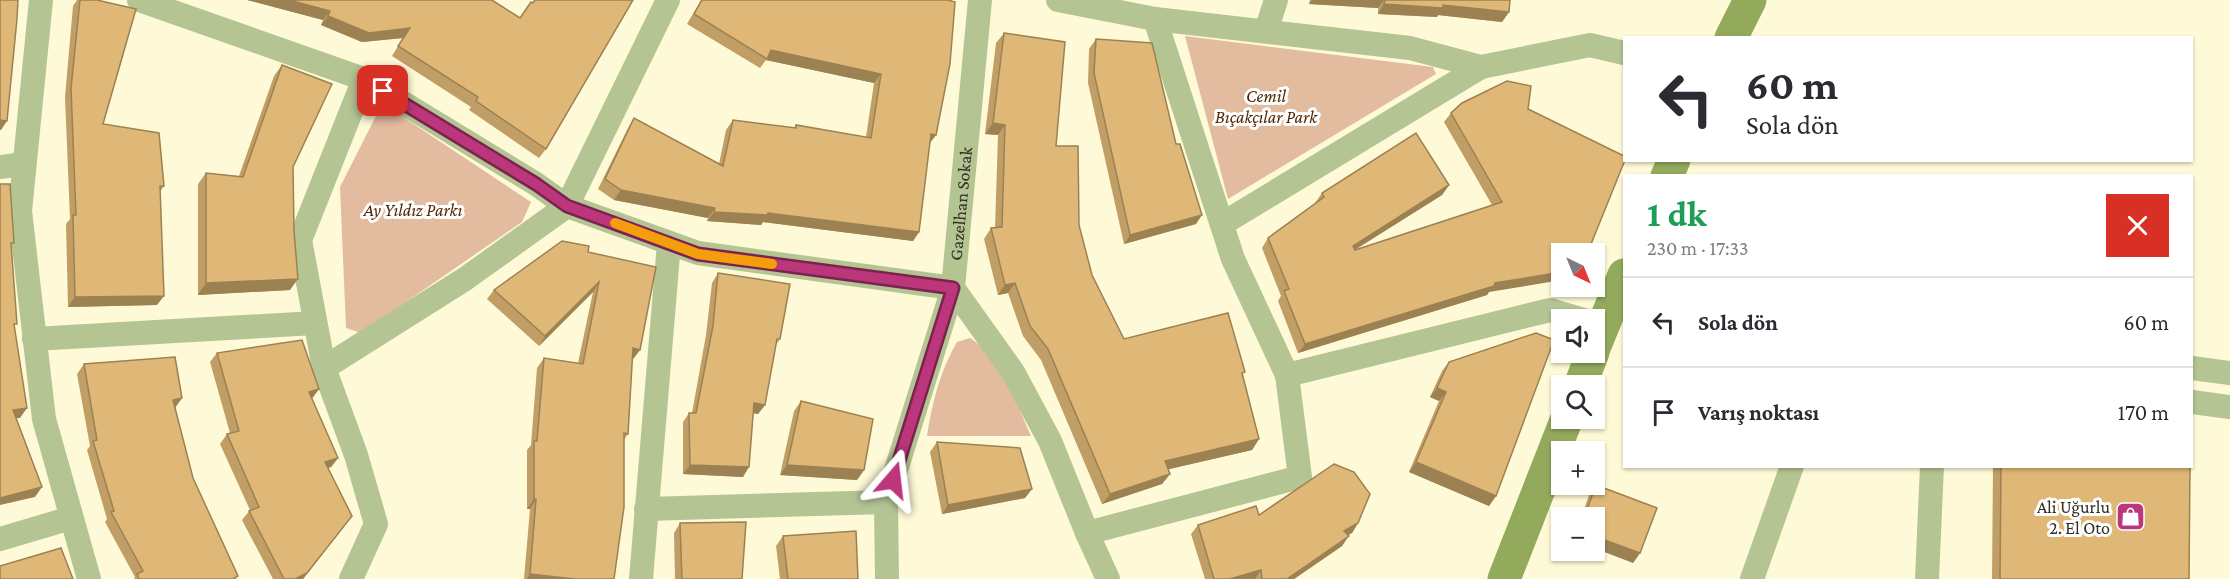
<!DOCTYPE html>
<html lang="tr">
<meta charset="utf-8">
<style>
:root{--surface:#fff;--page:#f7f7f7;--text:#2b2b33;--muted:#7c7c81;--line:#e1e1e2}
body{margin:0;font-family:"Crimson Pro",serif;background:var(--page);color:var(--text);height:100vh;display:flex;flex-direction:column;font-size:22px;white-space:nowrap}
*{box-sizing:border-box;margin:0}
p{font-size:20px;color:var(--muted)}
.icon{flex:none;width:33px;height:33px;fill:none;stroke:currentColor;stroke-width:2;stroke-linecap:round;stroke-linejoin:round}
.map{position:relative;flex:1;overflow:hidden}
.details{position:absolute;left:1623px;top:174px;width:570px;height:294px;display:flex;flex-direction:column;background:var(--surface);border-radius:0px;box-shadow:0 2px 4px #0004}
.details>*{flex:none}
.top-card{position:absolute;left:1623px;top:36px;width:570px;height:126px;border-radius:0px;box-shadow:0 2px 4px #0004;background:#fff;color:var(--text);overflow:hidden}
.needle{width:39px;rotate:137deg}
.buttons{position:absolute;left:1551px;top:243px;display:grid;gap:12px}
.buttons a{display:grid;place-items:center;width:54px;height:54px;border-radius:0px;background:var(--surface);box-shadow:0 2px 4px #0004;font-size:30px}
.pin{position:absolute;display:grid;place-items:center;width:51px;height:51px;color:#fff;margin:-26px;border-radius:12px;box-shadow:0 3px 9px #0006}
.me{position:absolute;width:66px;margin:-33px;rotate:17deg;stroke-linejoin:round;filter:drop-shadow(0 0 4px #0008)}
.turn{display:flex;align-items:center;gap:21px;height:126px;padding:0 24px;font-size:27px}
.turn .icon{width:78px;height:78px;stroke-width:2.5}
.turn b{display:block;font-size:42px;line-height:51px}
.round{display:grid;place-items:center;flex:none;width:63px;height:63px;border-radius:0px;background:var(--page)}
.overview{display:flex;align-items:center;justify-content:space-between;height:102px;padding:0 24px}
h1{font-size:36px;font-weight:700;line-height:45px;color:#1e9e55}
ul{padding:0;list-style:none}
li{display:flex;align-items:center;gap:18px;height:90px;padding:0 24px;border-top:2px solid var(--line)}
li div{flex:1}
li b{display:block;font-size:22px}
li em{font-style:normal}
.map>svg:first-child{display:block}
.green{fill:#e3bc9f}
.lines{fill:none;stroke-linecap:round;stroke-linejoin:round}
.street{stroke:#b4c493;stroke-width:24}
.secondary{stroke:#93aa5d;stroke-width:33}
.wall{fill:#c09e66}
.shaded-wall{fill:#9c8153}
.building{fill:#dfb877;stroke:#9c8153;stroke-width:1.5}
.route-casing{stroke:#7a234f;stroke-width:15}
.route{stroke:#bb367a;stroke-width:10}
.slow{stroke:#f59e0b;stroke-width:10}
.labels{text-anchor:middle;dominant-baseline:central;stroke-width:6;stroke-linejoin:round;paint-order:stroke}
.park-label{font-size:18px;font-style:italic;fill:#4e2701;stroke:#fff}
.street-label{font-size:18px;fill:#312f22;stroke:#fff}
.poi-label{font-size:18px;fill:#312f22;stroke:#fff;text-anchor:end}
</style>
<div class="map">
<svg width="2230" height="579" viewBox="0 0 2230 579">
<rect width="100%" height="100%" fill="#fefad7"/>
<g class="green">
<path d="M1185 36 1433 67 1436 74 1228 199Z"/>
<path d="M388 107 531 202 522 222 361 333 346 328 340 187 380 108Z"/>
<path d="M970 338C1004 360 1015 401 1031 436H927C932 403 940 371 957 342Z"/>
</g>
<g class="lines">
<g class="street">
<path d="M41 0 20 211 44 419 89 579"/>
<path d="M139 0 364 79 536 184 567 206 698 253 953 288 1013 372 1050 441 1087 533 1300 477 1287 375"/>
<path d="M1058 0 1155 19 1410 48 1481 67 1590 45 1624 53"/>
<path d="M1155 19 1233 259 1287 375 1550 310 1584 320"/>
<path d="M1266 31 1276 0"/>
<path d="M0 167 24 164"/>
<path d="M1222 224 1481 67"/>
<path d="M34 339 315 323"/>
<path d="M324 368 465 279 567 206 668 0"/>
<path d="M2192 368 2230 373"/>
<path d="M2192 402 2230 407"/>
<path d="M646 509 886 502"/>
<path d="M1087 533 1108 579"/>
<path d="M0 539 71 518"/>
<path d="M351 579 376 524 356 455 324 368 300 240 364 79"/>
<path d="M641 579 669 243"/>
<path id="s1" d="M887 579 886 502 953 288 980 0"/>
<path d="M1752 579 1792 466"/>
<path d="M1927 579 1932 466"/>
</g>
<g class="secondary">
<path d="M1731 38 1750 0"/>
<path d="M1667 176 1674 160"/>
<path d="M1594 348 1624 275"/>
<path d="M1580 386 1593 352"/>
<path d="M1504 579 1567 418"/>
</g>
</g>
<g class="wall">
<path d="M77 0H97L103 124 164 186 160 192 157 305 68 307 66 224 70 219 65 97 73 6Z"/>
<path d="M247 0H492L520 18 531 2 532 3 534 0H633L546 149 539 158 469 110 471 107 392 56 403 38 362 42 321 25 323 20Z"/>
<path d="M701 0H948L936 135 930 143 919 232 913 241 763 222 761 225 707 221 708 218 614 200 598 189 628 128 634 118 719 164 726 130 733 120 794 128 796 125 866 137 874 83 766 60 760 68 687 24Z"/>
<path d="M1310 0H1510L1509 12 1502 22 1438 15 1437 17 1378 14V8L1309 4Z"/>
<path d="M1004 33 1056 146 1092 275 1124 339 1243 376 1259 439 1252 450 1168 469 1170 474 1162 484 1102 504 1041 360 1023 336 1008 293 998 295 984 239 991 228H995L998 135 985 134 996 43Z"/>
<path d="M1096 39 1176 144 1196 224 1124 244 1088 83 1089 49Z"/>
<path d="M282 65 293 167 290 290 198 295V184L206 173 239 176 274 76Z"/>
<path d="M1531 86 1489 292 1487 295 1298 353 1278 301 1281 296 1262 248 1268 238 1316 204 1315 203 1322 193 1449 185 1442 195 1355 250 1492 205 1444 122 1451 113Z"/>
<path d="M588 252 640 350 633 359H632L628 434 624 440 614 579H524L530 509H527V450L531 445 537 368 544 358 578 363 593 292 539 346 487 299 494 290Z"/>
<path d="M718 273 780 339 776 345 765 405 758 414 753 413 743 477 683 474V422L689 413H692L706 335 712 283Z"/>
<path d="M217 353 319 389 312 399 338 458 331 467 328 468 345 525 303 579H273L242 520 250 510 220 444 227 434 230 433 210 362Z"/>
<path d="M1449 362 1496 496 1489 506 1409 472 1439 401 1430 397 1442 371Z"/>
<path d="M84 364 182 398 175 407 193 478 236 579H134L135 577 105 522 107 519 87 450 90 446 77 374Z"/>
<path d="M801 401 864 470 857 480 780 475 794 411Z"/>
<path d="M937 442 1032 489 1025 498 942 514 930 452Z"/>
<path d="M1993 466H2190L2189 579H1992Z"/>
<path d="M1596 485 1640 553 1633 563 1594 518H1581L1589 495Z"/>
<path d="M1259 515 1358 523 1352 533 1348 535 1342 546 1294 579H1205L1191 534 1198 525Z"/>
<path d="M680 523 742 579H675L674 533Z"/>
<path d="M783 536 858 579H780L776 546Z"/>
</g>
<g class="shaded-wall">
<path d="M247 0H289L330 11 323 20Z"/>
<path d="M1312 0H1384L1378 8 1309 4Z"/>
<path d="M1384 4 1443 5 1509 12 1502 22 1438 15 1437 17 1378 14Z"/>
<path d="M328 16 410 28 403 38 362 42 321 25Z"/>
<path d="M771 50 881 74 874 83 766 60Z"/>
<path d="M0 120 7 121 1 130H0Z"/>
<path d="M993 123 1005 125 998 135 985 134Z"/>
<path d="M931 134 936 135 929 144Z"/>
<path d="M1449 185 1442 195 1346 255 1353 246Z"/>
<path d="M621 190 715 208 708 218 614 200Z"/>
<path d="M714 212 768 213 919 232 913 241 763 222 761 225 707 221Z"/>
<path d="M1202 215 1196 224 1124 244 1130 235Z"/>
<path d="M1562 272V280L1489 292 1487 295 1298 353 1305 344 1495 283Z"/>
<path d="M298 279 290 290 198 295 206 283Z"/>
<path d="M599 282 593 292 539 346 545 336Z"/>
<path d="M1015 283 1008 293 998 295 1005 285Z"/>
<path d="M164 296 157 305 68 307 75 297Z"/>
<path d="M633 348 640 350 633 359 626 358Z"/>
<path d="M1437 388 1446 392 1439 401 1430 397Z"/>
<path d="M319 389 312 398 302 401 309 392Z"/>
<path d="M182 398 175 408 173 400Z"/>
<path d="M754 403 765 405 758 414 747 412Z"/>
<path d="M27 408 20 418 7 419 13 410Z"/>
<path d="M1259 439 1252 450 1157 472 1165 461Z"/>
<path d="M338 458 331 467 318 471 325 462Z"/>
<path d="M1416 462 1496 496 1489 506 1409 472Z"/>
<path d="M690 465 749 467 743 477 683 474Z"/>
<path d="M787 465 864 470 857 480 780 475Z"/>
<path d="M1170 474 1162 484 1102 504 1110 494Z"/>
<path d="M42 487 35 497 0 505V498Z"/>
<path d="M1032 489 1025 498 942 514 948 505Z"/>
<path d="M534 499H536L530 509H527Z"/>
<path d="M352 516 303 579H295Z"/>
<path d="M1358 523 1352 533 1337 540 1344 531Z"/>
<path d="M1349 536 1342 546 1294 579H1287Z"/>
<path d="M1594 536 1640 553 1633 563 1594 548Z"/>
<path d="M1261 570 1255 579H1230Z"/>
<path d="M530 574 575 579H527Z"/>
</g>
<g class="building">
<path d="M0 0H18L17 19 7 121 0 120Z"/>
<path d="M80 0H97L136 9 103 124 159 133 164 186H160L164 296 75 297 73 215H76L71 88Z"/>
<path d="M289 0H492L520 18 531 2 533 3 535 0H633L546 149 476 101 478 97 398 46 410 28 369 33 328 16 330 11Z"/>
<path d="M702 0H948L955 2 950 64 936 135 931 134 919 232 768 213 767 215 714 212 715 208 621 190 605 179 634 118 723 166 733 120 796 128V125L871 138 881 74 771 50 767 59 694 14Z"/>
<path d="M1385 0H1510L1509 12 1443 5V8L1384 4Z"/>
<path d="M1004 33 1065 42 1056 146H1078L1079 225 1092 275 1124 339 1228 313 1245 372 1242 373 1259 439 1165 461 1170 474 1110 494 1048 349 1030 326 1015 283 1005 285 991 228 1002 227 1005 125 993 123Z"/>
<path d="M1096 39 1152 43 1176 144H1180L1202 215 1130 235 1094 73Z"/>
<path d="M282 65 332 84 293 167 294 231 298 279 206 283V173L243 177Z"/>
<path d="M1507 81 1531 86 1528 109 1624 156V160H1625L1587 254H1562V272L1495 283 1494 286 1305 344 1284 291 1289 289 1268 238 1324 197 1322 193 1416 133 1449 185 1353 246 1355 250 1502 202 1451 113 1462 103Z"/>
<path d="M0 184H10L14 243H11L17 324H14L27 408 13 410 42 487 0 498Z"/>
<path d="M562 241 589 246 588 252 656 267 640 350 633 348 628 434 624 433V507L614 579H575L530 574 536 499H534V441H537L544 358 583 364 599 282 545 336 494 290Z"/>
<path d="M718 273 790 284 780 339H777L765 405 754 403 749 467 690 465 689 413H696L713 326Z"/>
<path d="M1536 333 1554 340 1496 496 1416 462 1446 392 1437 388 1449 362Z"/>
<path d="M302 340 319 389 309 392 338 458 325 462 352 516 307 573 295 579H284L249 511 259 507 227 434 239 431 217 353Z"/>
<path d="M175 357 182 398 173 400 193 478 238 576 233 579H139L137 574 143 571 111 512 114 511 93 441 97 440 84 364Z"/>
<path d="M801 401 873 419 864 470 787 465Z"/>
<path d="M937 442 1020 448 1032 489 948 505Z"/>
<path d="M1334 464 1354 472 1370 494 1358 523 1344 531 1349 536 1287 579H1262L1261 570 1230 579H1214L1198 525 1256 506 1259 515Z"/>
<path d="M2001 466H2190L2189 579H2000Z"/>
<path d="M1596 485 1657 508 1640 553 1594 536V518H1584Z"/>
<path d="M746 522 742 579H682L680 523Z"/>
<path d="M856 531 858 579H788L783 536Z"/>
<path d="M61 548 73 579H0V566Z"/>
</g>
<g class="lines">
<defs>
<path id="route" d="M383 91 536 184 567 206 698 254 953 288 893 480"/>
</defs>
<use href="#route" class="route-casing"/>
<use href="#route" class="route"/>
<path class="slow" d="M615 223 698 254 772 264"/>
</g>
<defs>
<symbol id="shop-square" viewBox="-11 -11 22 22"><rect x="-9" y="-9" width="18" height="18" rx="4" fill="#bb367a" stroke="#fff"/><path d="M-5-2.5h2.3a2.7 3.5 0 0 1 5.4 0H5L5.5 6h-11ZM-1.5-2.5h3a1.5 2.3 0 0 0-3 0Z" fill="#fff"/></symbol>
</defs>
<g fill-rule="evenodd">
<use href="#shop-square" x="2114" y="500" width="33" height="33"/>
</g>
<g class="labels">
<g class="park-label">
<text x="1266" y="96">Cemil<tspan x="1266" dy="21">Bıçakçılar Park</tspan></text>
<text x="413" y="210">Ay Yıldız Parkı</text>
</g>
<g class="street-label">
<text stroke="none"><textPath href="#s1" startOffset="386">Gazelhan Sokak</textPath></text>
</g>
<g class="poi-label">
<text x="2110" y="507">Ali Uğurlu<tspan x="2110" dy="21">2. El Oto</tspan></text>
</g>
</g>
</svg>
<div class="buttons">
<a><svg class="needle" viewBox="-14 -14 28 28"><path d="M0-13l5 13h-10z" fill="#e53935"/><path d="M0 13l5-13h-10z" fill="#7c7c81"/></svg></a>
<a><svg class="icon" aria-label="sound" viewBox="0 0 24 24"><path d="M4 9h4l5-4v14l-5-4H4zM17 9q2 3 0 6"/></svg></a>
<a><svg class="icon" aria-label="search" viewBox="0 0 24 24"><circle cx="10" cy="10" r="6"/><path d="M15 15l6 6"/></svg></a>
<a>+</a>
<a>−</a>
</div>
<div class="pin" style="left:383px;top:91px;background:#d93025"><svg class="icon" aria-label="arrive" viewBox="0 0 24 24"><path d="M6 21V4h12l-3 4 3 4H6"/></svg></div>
<svg class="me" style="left:893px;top:480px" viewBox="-20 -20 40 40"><path d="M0-17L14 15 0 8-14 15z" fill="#bb367a" stroke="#fff" stroke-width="4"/></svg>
<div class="top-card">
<div class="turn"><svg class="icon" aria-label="left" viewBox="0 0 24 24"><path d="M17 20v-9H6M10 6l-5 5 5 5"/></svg><div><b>60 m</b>Sola dön</div></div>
</div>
<section class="details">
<div class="overview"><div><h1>1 dk</h1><p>230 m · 17:33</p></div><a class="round" style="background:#d93025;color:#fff"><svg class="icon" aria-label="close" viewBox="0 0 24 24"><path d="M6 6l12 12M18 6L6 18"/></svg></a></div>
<ul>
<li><svg class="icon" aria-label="left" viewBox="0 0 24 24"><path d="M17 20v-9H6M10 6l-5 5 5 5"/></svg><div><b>Sola dön</b></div><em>60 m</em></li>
<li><svg class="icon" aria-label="arrive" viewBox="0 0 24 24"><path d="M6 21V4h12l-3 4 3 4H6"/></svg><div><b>Varış noktası</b></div><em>170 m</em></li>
</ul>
</section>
</div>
